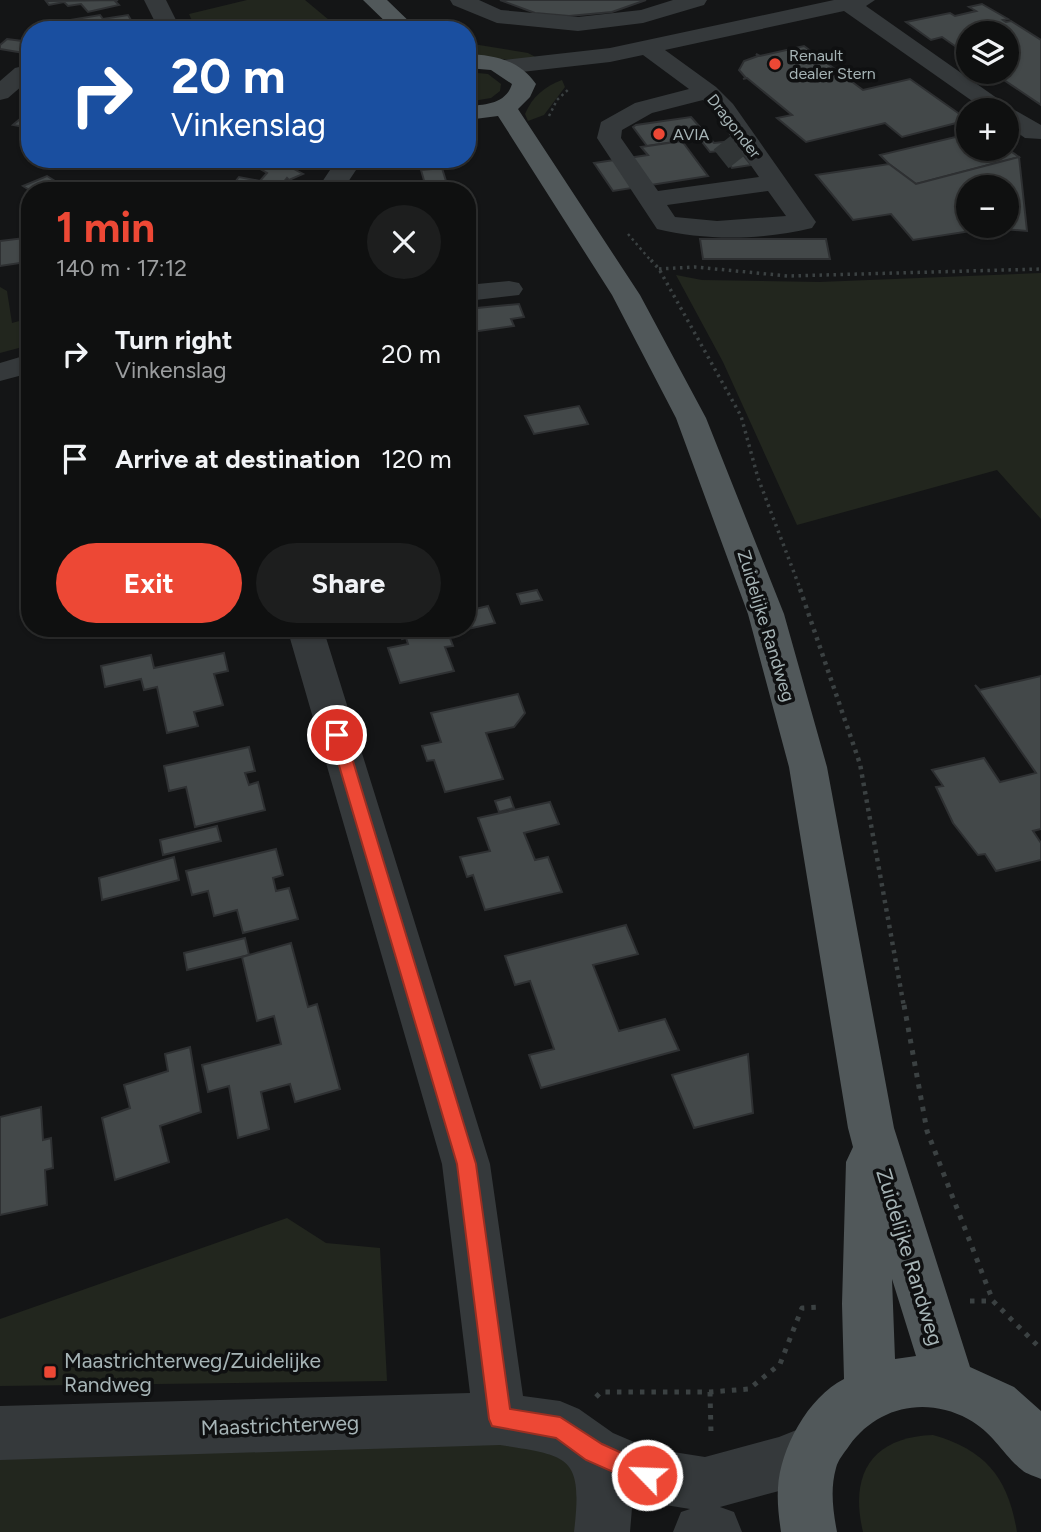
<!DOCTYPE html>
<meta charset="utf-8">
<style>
:root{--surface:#0f1010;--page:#1d1e1e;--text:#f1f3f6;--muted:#9b9d9f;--line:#2f3030;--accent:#ed4835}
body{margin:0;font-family:Figtree,sans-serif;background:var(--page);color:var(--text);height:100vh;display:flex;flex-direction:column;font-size:26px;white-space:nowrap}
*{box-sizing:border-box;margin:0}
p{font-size:23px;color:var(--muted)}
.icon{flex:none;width:38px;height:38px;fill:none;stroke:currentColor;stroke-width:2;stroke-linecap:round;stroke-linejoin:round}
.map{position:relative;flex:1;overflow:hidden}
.side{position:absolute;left:21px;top:182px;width:455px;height:455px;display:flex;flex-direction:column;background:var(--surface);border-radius:28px;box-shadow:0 2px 5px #0004,0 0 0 2px var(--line)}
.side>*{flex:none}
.guide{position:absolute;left:21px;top:21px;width:455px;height:147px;border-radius:28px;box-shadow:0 2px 5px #0004,0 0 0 2px var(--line);background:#1a4fa0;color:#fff;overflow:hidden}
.tools{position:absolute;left:956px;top:21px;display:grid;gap:14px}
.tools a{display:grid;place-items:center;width:63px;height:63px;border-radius:50%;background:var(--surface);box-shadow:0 2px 5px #0004,0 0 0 2px var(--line);font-size:35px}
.pin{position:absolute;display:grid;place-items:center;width:60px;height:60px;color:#fff;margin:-30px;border:4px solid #fff;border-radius:50%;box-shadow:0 2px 7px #0007}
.me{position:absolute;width:77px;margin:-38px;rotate:294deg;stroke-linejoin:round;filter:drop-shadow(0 0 5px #0008)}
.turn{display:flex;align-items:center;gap:24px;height:147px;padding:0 35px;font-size:32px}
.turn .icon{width:91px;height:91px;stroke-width:2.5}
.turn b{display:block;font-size:49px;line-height:60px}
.round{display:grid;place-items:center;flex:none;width:74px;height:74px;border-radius:37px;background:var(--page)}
.head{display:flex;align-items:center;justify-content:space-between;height:119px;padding:0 35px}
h1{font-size:42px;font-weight:700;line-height:52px;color:var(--accent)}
.action{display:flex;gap:14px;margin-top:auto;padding:14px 35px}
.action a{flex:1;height:80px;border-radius:42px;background:var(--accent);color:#fff;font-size:28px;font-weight:700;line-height:80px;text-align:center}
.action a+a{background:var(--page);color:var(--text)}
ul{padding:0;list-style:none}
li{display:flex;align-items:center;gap:21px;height:105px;padding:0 35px}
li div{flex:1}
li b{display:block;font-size:26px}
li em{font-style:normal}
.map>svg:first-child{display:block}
.green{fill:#22261e}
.building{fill:#434849;stroke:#2e3032;stroke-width:2;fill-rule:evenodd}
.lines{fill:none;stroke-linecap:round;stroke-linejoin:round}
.minor-tunnel{stroke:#313536;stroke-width:24;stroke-dasharray:24 12;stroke-linecap:butt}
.path-far3{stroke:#3b4142;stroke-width:2.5;stroke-dasharray:2.5 3.5;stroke-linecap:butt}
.path-far2{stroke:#3b4142;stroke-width:3.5;stroke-dasharray:2.5 4.5;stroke-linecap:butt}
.path-far1{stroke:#3b4142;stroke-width:4.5;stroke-dasharray:3.5 5;stroke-linecap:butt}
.path{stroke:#3b4142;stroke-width:5;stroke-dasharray:4.5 7;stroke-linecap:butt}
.minor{fill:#35393b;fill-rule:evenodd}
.major{fill:#51585a;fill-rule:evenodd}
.route{fill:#ed4835;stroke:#9a2f22;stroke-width:2}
.poi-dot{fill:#ed4835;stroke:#0f1011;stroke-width:2.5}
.labels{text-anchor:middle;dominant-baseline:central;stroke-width:7;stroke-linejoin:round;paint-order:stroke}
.far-poi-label{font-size:16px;fill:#a6b4b6;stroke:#0f1011;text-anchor:start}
.far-street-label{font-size:16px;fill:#a6b4b6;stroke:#0f1011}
.street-label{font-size:18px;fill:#a6b4b6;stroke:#0f1011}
.near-street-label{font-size:21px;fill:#a6b4b6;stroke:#0f1011}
.near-poi-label{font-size:21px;fill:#a6b4b6;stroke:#0f1011;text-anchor:start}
</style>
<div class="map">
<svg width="1041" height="1532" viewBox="0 0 1041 1532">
<rect width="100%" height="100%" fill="#141516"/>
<g class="green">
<path d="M247 0H305L341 30H196L189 14Z"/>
<path d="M473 44 528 53 541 60 519 61 471 55 467 53V45Z"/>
<path d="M467 72 488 74 501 84 500 91 491 98 467 102Z"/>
<path d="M562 80 565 87 544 115 528 121 525 114C532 97 545 86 562 80Z"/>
<path d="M1041 273V519L997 470 797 525 723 362 676 275 702 280 819 282Z"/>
<path d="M0 287 7 291 12 323 30 318V345L0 353Z"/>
<path d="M287 1218 326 1243 380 1248 387 1381 0 1386V1319Z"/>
<path d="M521 1434 582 1465V1532H0V1447Z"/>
<path d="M933 1435C986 1450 1008 1478 1017 1532H863C849 1474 872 1437 933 1435Z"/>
</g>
<g class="building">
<path d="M118 0 115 1 119 5 88 12 81 4 68 6 64 2 49 5 46 1Z"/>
<path d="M500 0H646L612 12 569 16 535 13Z"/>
<path d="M982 4 1008 19 1003 20 1006 22 1011 21 1041 40V105L992 72H1006V33H968V55L942 37 931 40 906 22 950 13 955 16 976 11 969 7Z"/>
<path d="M100 15 103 19 128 15 137 30H105L103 26 91 28 89 24 56 30 52 23Z"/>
<path d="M7 39 30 42V54L0 49V45Z"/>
<path d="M804 46 863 90 910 79 968 120 902 137 885 123 806 142 777 118 792 115 747 78 743 79 746 78 739 70 744 61 758 56 756 54 760 56Z"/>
<path d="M30 106V128L13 125 27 113 23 112Z"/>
<path d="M691 117 714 143 732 141 751 165 732 168 719 151 710 152 699 138 647 146 633 127 636 125Z"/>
<path d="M968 134V149L1006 148 1019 157 916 184 889 164 880 155Z"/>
<path d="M682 141 708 176 613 191 594 163 648 155 641 147Z"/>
<path d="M1019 157 1027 231 990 228 913 240 891 214 853 220 816 175 889 164 916 184ZM968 187H1006V226H968Z"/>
<path d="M255 159H302L294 169 303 174 289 180 287 178 282 184 293 186 289 191H257L231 187 239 177 260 181 267 173 250 163Z"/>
<path d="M442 168 449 191H427L421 170Z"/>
<path d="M47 176 71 191H31L23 186Z"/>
<path d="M402 184 407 191H387L385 187Z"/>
<path d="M24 238 26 254H30V268L28 269 26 262 0 266V241Z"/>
<path d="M700 239H826L830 259H703Z"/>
<path d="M519 304 524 317 511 319 514 326 472 332 471 327H467V309Z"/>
<path d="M579 406 588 424 534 434 525 416Z"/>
<path d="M537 590 542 600 521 604 517 594Z"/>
<path d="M488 606 495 623 463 630 467 628V611Z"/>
<path d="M398 628H455L447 630 453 646 445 647 454 671 400 683 388 648 408 644 406 638 402 639Z"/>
<path d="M224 653 228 671 214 674 223 705 194 712 198 726 167 733 157 687 144 690 141 679 105 687 101 666 151 655 154 668Z"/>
<path d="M1041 676V829L1033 831 1041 843V860L996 871 985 854 978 855 953 823 936 787 943 786 932 770 984 758 1000 782 1036 773 975 685 980 690Z"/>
<path d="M518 694 525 713 514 727 486 733 503 779 445 792 434 760 427 761 422 746 441 742 431 713Z"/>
<path d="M249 747 255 771 245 773 249 785 258 782 265 810 195 827 186 787 169 791 164 766Z"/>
<path d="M510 797 514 808 499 812 495 801Z"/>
<path d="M550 802 559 824 524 833 535 860 548 857 562 892 485 910 473 875 467 877 460 857 490 851 478 818Z"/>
<path d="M217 826 221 841 163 855 160 840Z"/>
<path d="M276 849 283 875 273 878 276 891 289 888 298 919 243 933 237 910 214 916 208 891 192 895 186 871Z"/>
<path d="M174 857 179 880 102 900 99 878Z"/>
<path d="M626 925 638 954 593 965 619 1031 665 1019 679 1050 541 1088 529 1055 554 1049 530 981 515 985 505 956Z"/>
<path d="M245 938 249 955 187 970 184 953Z"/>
<path d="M291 943 308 1007 317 1004 340 1089 295 1102 290 1084 261 1092 269 1129 238 1138 229 1086 208 1092 202 1065 281 1044 274 1016 257 1021 242 957Z"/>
<path d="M190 1047 201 1112 160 1126 169 1162 115 1180 102 1118 130 1108 124 1085 168 1071 165 1054Z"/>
<path d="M748 1054 753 1113 694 1128 672 1075Z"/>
<path d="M41 1107 43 1140 51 1138 53 1168 45 1170 47 1205 0 1215V1117Z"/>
</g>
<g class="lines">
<path class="minor-tunnel" d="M723 142 743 167"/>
<g class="path-far3">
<path d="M436 24 447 30"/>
<path d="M549 116 557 100 570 88"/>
<path d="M628 234 652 262"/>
</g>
<g class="path-far2">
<path d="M651 260 659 269 741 416 758 478 801 591"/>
<path d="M659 269 695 267 788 276 1041 269"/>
</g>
<path class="path-far1" d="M800 589 860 764 904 1007"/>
<g class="path">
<path d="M904 1005 927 1131 993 1301"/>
<path d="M970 1301H993L1041 1349"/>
<path d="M710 1392 711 1433"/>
<path d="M596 1397 601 1392H710L749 1389 780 1364 802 1308 822 1307"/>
</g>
<g class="minor">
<path d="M144 0H166L181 30H159Z"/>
<path d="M450 0H479L501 10 578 17 641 10 673 0H707L704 5 643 23 578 31 497 23 453 5Z"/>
<path d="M834 0H875L866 6 1011 108 1041 125V139L1025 138 1006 125V110H985L844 11 665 50 716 87 733 104 816 222 812 228C763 240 706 241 657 229L597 138 601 122 635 103 689 89 643 55 610 62 504 74 496 72 492 67 496 62 504 60 610 48ZM703 100 715 114 759 177 658 191 621 138 622 130 652 113ZM768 191 786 216 717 221 675 217 667 205Z"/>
<path d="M23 66 30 68V79L8 98 0 100V81L15 68Z"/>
<path d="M333 159H359L358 167 342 191H316L332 167Z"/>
<path d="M509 281 519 283 523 289 519 295 467 301V285Z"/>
<path d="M30 354V373L0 381V363Z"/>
<path d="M287 628H323L490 1164 523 1396 560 1401 579 1409 613 1433 648 1448 705 1457 779 1437 814 1423 833 1431 841 1450 833 1469 779 1491 720 1507 734 1512 742 1532H673L681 1512 690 1509 647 1502 633 1496 630 1532H574C583 1456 570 1456 500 1445L0 1460V1406L470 1393 442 1164Z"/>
</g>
<g class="major">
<path d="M363 0H387L418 30H394Z"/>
<path d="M467 54C495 55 519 60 536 84L530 97 518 109 640 295 706 418 784 614 827 767 894 1128 970 1367 1014 1387 1041 1411V1479C1035 1476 1026 1474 1022 1470 1002 1454 994 1433 968 1419 925 1396 877 1407 849 1446 844 1453 838 1460 836 1468 830 1489 833 1511 837 1532H781C779 1518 777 1503 778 1488 780 1449 808 1397 844 1379L842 1304 846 1162 853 1147 848 1128 789 767 748 614 676 418 612 295 498 116 467 120V106C485 105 506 104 512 84L491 70 467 68ZM892 1279 916 1356 895 1359Z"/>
</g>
</g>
<path class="route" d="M337 730 345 735 476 1164 510 1409 560 1417 602 1444 655 1468 658 1475 655 1483 647 1487 586 1460 556 1438 492 1426 489 1419 457 1164 330 735Z"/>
<g class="poi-dot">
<circle cx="775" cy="64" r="7"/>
<circle cx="659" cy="134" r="7"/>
<rect x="43" y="1365" width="14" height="14" rx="3.5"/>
</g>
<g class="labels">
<g class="far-poi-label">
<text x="789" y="55">Renault<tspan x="789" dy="18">dealer Stern</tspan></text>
<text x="673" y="134">AVIA</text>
</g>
<g class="far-street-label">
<text transform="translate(734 126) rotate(52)">Dragonder</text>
</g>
<g class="street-label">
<text transform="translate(766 626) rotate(73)">Zuidelijke Randweg</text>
</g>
<g class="near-street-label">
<text transform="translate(910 1257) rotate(73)">Zuidelijke Randweg</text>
<text transform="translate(280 1425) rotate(-2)">Maastrichterweg</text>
</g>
<g class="near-poi-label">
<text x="64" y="1360">Maastrichterweg/Zuidelijke<tspan x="64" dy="24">Randweg</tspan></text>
</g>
</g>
</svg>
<div class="tools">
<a><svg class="icon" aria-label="layers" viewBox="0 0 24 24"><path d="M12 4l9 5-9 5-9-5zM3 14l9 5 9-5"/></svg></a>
<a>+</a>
<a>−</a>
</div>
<div class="pin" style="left:337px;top:735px;background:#d93025"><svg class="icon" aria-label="arrive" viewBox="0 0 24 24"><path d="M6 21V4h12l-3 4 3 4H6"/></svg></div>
<svg class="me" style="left:647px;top:1475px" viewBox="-20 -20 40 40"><circle r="17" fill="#ed4835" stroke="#fff" stroke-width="3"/><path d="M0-11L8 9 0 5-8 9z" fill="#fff"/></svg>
<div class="guide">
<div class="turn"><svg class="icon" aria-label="right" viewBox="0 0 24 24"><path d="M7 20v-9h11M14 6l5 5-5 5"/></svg><div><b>20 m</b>Vinkenslag</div></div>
</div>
<section class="side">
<div class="head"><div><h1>1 min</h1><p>140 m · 17:12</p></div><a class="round"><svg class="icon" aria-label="close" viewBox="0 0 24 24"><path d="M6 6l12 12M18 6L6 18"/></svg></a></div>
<ul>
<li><svg class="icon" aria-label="right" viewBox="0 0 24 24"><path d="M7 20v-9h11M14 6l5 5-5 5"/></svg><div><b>Turn right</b><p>Vinkenslag</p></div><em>20 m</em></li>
<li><svg class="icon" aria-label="arrive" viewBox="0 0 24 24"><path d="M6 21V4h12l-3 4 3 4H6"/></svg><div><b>Arrive at destination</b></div><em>120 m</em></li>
</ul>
<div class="action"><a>Exit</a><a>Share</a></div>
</section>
</div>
